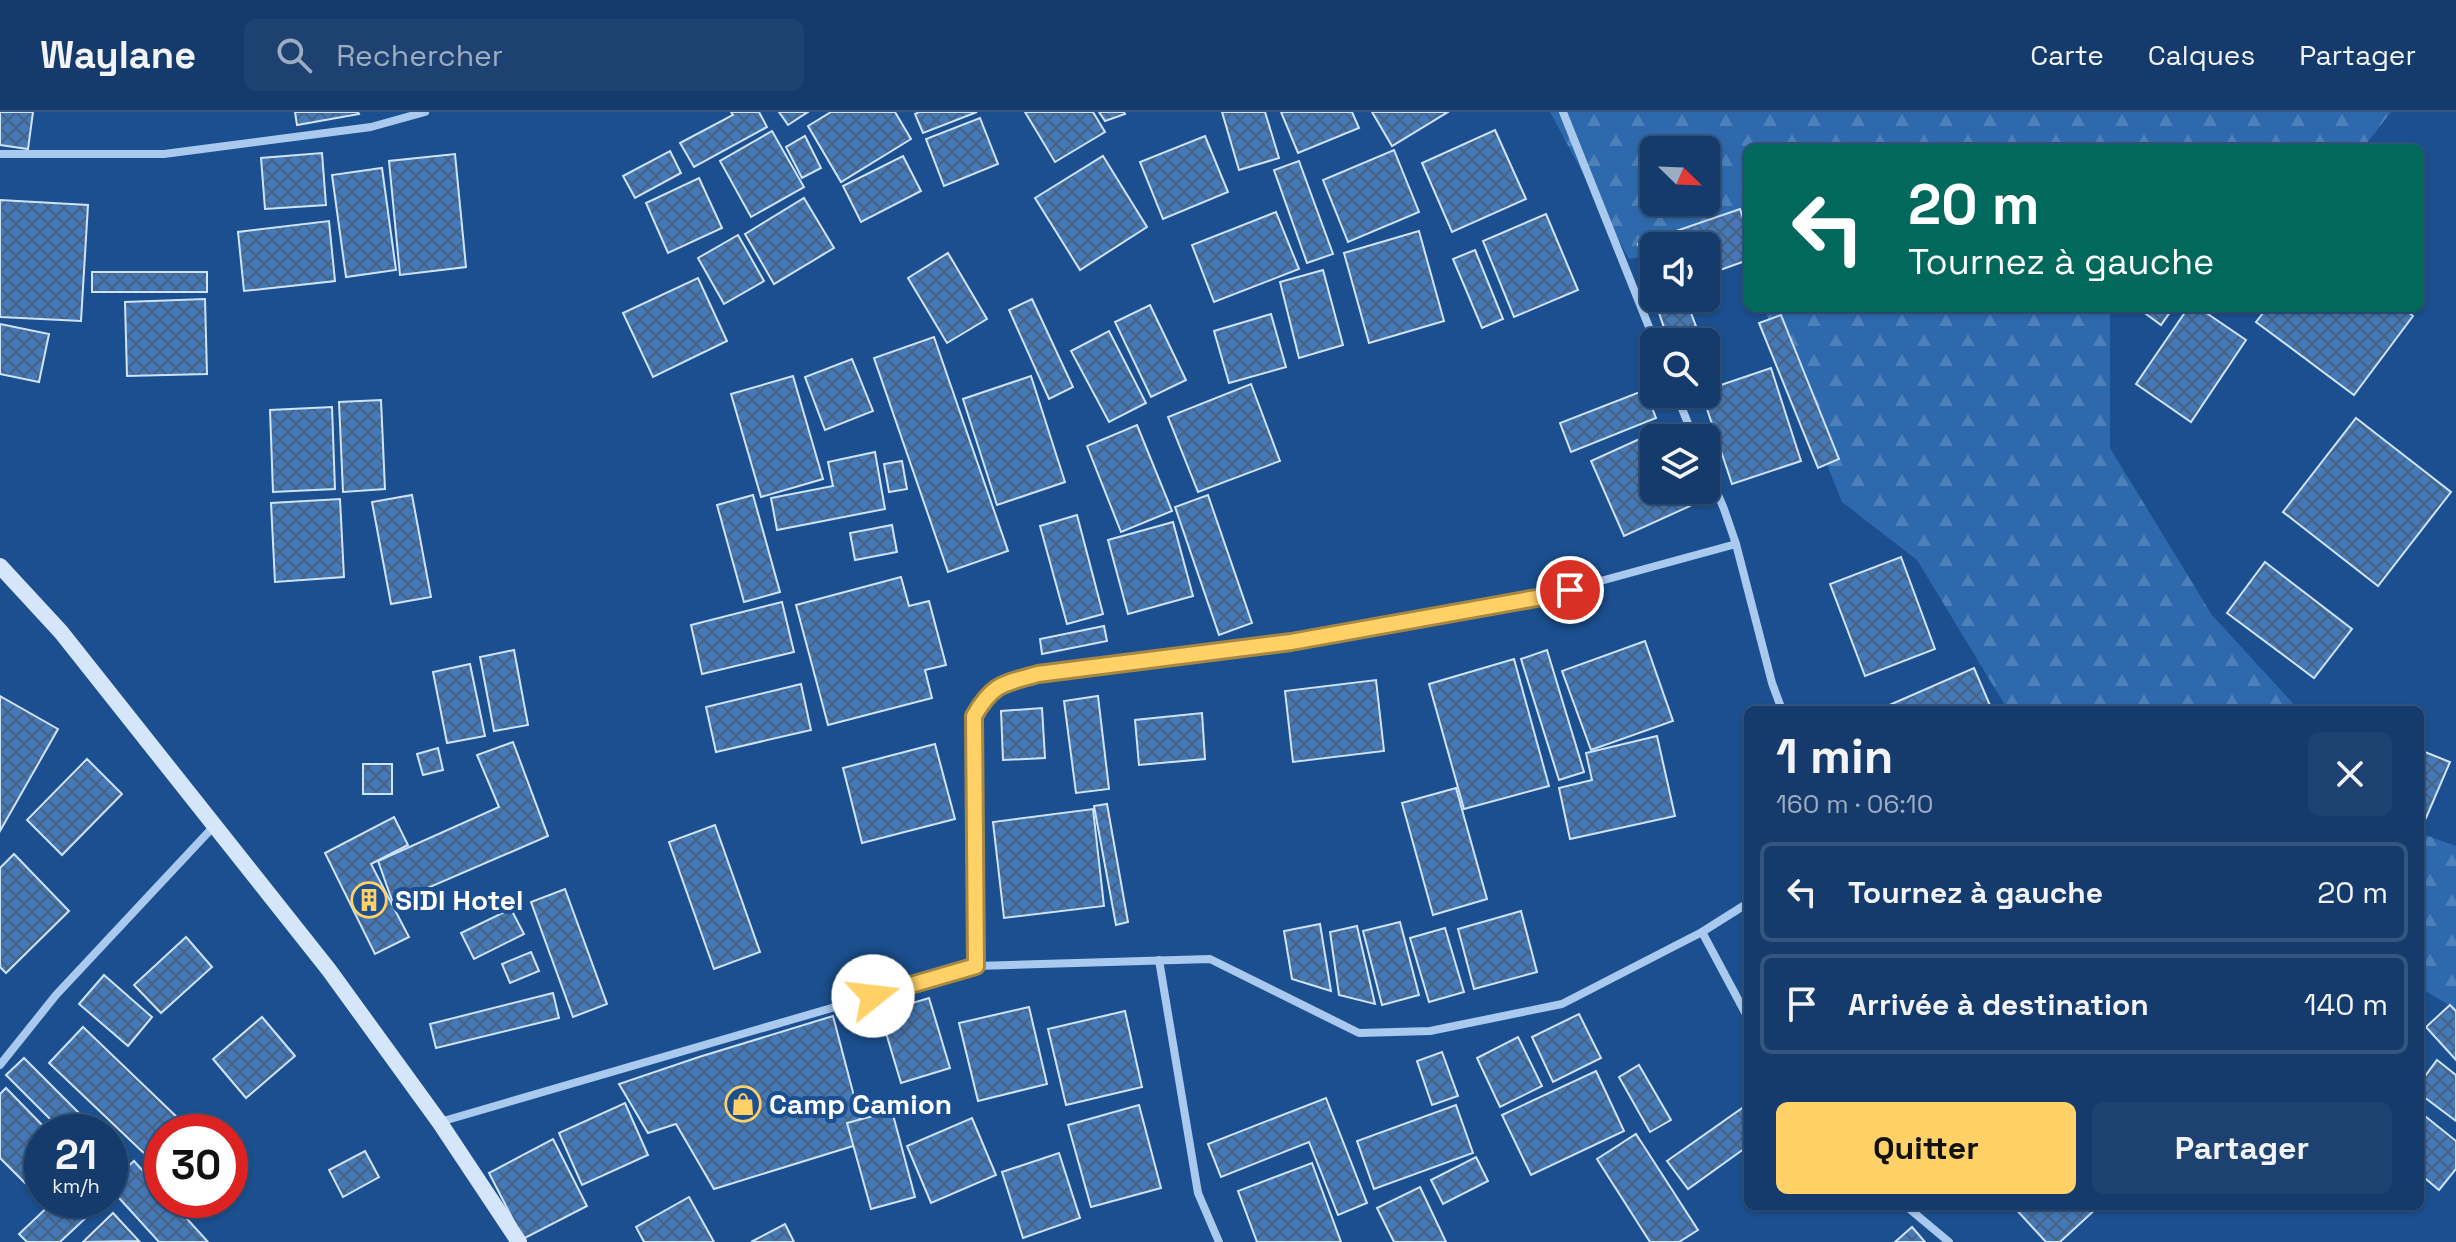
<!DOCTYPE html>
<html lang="fr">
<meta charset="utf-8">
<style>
:root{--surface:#143b6b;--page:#1d4271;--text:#f1f3f6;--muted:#9dadc1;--line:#33557e;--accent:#ffd166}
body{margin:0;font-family:"Space Grotesk",sans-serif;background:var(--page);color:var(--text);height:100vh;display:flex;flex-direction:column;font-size:30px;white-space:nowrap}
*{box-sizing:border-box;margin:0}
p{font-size:26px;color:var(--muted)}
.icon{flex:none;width:44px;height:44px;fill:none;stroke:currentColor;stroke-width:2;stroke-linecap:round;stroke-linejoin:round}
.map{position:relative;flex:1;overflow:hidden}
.side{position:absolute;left:1744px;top:594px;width:680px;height:504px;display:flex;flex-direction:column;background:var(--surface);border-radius:12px;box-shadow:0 2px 6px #0004,0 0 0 2px var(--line)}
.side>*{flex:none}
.top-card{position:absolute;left:1744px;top:32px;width:680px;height:168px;border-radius:12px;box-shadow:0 2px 6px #0004,0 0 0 2px var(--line);background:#00695c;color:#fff;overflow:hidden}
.needle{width:52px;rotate:113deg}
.tools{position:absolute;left:1640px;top:24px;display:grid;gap:16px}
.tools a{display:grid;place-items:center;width:80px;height:80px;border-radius:12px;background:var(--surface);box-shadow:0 2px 6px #0004,0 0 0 2px var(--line);font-size:40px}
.speed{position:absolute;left:24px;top:1002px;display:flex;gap:16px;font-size:40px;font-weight:700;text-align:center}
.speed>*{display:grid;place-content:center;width:104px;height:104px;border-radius:50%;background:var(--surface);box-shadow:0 2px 6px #0004,0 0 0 2px var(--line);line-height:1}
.speed small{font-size:20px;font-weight:400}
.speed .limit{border:12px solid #d22;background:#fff;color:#111}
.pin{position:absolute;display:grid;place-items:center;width:68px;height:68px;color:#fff;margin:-34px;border:4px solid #fff;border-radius:50%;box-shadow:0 2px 8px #0007}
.me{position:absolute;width:88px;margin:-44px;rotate:74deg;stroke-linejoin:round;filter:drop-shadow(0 0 6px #0008)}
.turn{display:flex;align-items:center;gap:28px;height:168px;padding:0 32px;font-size:36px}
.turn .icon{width:104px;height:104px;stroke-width:2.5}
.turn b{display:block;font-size:56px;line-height:68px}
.round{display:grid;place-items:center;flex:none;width:84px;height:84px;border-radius:12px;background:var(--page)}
.overview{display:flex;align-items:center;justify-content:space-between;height:136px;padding:0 32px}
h1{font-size:48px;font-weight:600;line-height:60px}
.button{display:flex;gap:16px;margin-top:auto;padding:16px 32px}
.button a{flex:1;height:92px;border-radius:12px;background:var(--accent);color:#111;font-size:32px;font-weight:600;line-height:92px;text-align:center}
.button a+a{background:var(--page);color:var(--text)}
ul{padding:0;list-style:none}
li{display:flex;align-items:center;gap:24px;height:100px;margin:0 16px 12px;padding:0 16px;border:4px solid var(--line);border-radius:12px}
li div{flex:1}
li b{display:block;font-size:30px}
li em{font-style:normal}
header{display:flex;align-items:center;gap:48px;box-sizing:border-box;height:112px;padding:0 40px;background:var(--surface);border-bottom:2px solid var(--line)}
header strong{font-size:38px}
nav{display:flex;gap:44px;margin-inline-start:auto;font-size:28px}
.search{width:560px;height:72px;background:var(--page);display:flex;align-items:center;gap:20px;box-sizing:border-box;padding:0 28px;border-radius:12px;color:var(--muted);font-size:30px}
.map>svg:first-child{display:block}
.forest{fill:url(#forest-firs);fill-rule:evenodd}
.building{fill:url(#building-cross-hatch);stroke:#cfe3fa;stroke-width:2}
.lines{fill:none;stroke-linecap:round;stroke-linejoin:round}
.street{stroke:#a9c9ee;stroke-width:8}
.secondary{stroke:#d6e6fa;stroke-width:16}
.route-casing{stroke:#a68842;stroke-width:20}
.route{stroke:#ffd166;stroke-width:14}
.labels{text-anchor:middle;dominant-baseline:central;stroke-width:8;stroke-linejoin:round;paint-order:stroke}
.poi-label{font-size:28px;font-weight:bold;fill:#fff;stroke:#1b4f8f;text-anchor:start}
</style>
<header>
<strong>Waylane</strong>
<div class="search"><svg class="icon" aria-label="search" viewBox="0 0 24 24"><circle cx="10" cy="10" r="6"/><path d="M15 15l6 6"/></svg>Rechercher</div>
<nav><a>Carte</a><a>Calques</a><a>Partager</a></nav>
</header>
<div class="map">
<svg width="2456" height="1130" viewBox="0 0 2456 1130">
<defs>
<pattern id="forest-firs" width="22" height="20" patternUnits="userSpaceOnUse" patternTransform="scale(2)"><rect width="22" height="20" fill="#2e69ad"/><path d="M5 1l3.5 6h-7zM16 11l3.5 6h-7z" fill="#4d80b9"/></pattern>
<pattern id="building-cross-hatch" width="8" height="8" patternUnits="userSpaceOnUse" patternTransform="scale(2)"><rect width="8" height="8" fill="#4478b7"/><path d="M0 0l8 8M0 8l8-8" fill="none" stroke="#486282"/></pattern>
</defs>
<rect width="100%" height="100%" fill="#1b4f8f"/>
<g class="forest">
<path d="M1550 0H2391L2363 36H1748V155L1739 133 1654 134V144L1629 147ZM1654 38H1706V90H1654Z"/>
<path d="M1764 196H2110V336L2212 503 2299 598H2008L1917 448 1842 390Z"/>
<path d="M2420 721 2456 734V897L2420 876Z"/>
</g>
<g class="building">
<path d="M0 0H33L28 37 0 33Z"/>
<path d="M295 0H358L359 2 297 13Z"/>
<path d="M731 0H759L767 15 694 55 680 31 733 3Z"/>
<path d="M779 0H808L788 13Z"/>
<path d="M831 0H895L911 27 841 70 808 14Z"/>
<path d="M919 0H977L923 21 915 2Z"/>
<path d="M1025 0H1093L1105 20 1055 50Z"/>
<path d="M1099 0H1124L1125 2 1105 9Z"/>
<path d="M1222 0H1265L1279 46 1239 58Z"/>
<path d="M1281 0H1352L1359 16 1298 41Z"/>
<path d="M1372 0H1448L1392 34Z"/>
<path d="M980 6 998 52 944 74 926 27Z"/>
<path d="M1495 18 1526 87 1452 120 1422 51Z"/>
<path d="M772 19 804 75 751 105 720 49Z"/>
<path d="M805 24 821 56 802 66 786 35Z"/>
<path d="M1205 24 1228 80 1163 107 1140 50Z"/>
<path d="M1394 38 1419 100 1348 130 1323 68Z"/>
<path d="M670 39 681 61 635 86 623 64Z"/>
<path d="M322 41 326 93 265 97 261 46Z"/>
<path d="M455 42 466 155 400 163 389 49Z"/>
<path d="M903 44 921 79 861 110 843 74Z"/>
<path d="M1103 44 1147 115 1080 158 1035 86Z"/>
<path d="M1299 49 1333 142 1307 151 1274 58Z"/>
<path d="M382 56 396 158 346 165 332 63Z"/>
<path d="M699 66 722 116 668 141 646 91Z"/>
<path d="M804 86 834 136 774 172 745 122Z"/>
<path d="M0 88 88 93 81 209 0 205Z"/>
<path d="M1740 97 1748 121V148L1706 163V134H1654V178L1638 132Z"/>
<path d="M1276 100 1299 157 1214 190 1192 133Z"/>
<path d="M1546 102 1578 178 1514 205 1483 129Z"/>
<path d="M329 109 335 169 244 179 238 120Z"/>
<path d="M1419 119 1444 209 1369 231 1344 141Z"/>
<path d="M738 123 764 169 724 192 698 146Z"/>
<path d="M1475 138 1503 207 1482 216 1453 147Z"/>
<path d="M948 141 987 207 947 231 908 166Z"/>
<path d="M1323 158 1343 233 1299 246 1280 170Z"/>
<rect x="92" y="160" width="115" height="20"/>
<path d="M698 166 727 229 653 265 623 201Z"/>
<path d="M205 187 207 262 127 264 125 190Z"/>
<path d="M1032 187 1073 275 1049 287 1009 198Z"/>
<path d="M1686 188 1702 230H1669L1658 198Z"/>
<path d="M1150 193 1186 268 1151 285 1115 210Z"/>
<path d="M2138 196H2173L2161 213Z"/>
<path d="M2188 196H2199L2246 228 2191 310 2136 272Z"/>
<path d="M2267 196H2403L2413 204 2354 283 2256 210Z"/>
<path d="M1271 202 1286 255 1229 271 1214 219Z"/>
<path d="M1781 203 1839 347 1818 356 1759 211Z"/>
<path d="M0 212 49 222 39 270 0 262Z"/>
<path d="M1109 219 1146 291 1109 310 1071 239Z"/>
<path d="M934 225 1008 439 948 460 874 246Z"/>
<path d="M852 247 873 299 825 318 805 265Z"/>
<path d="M1771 256 1801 349 1732 372 1702 282H1706V278Z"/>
<path d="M793 264 823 367 761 385 731 282Z"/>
<path d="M1031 264 1065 370 997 393 963 287Z"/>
<path d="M1251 272 1280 349 1198 380 1168 305Z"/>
<path d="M1645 278 1656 306 1571 340 1560 311Z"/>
<path d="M381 288 385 377 343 380 339 290Z"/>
<path d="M332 295 335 377 273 380 270 298Z"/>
<path d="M2356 306 2451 380 2378 474 2283 400Z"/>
<path d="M1137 313 1172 399 1121 420 1087 334Z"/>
<path d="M1657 319 1661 326H1654V378H1683L1690 394 1624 424 1591 349Z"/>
<path d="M875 340 885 397 777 418 771 386 833 374 828 350Z"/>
<path d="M902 349 907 377 889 380 884 352Z"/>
<path d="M412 383 431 485 391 492 372 390Z"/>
<path d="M753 383 780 480 744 490 717 393Z"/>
<path d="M1208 383 1252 511 1219 523 1175 395Z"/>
<path d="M340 387 344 465 275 470 271 391Z"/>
<path d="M1077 403 1103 502 1067 512 1040 414Z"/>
<path d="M1173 410 1193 484 1128 502 1108 428Z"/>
<path d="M892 413 897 440 855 448 850 421Z"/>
<path d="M1901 445 1935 537 1865 564 1830 472Z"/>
<path d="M2265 450 2352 517 2314 566 2227 501Z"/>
<path d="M901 465 909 494 929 489 946 553 925 558 932 586 828 613 796 493Z"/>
<path d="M782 490 794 540 702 562 691 513Z"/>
<path d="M1104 514 1107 529 1042 542 1040 527Z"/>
<path d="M1645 529 1673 609 1591 638 1562 559Z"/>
<path d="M514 538 528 613 494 619 480 545Z"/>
<path d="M1547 538 1584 660 1559 668 1521 547Z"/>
<path d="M1514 547 1549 674 1464 697 1429 572Z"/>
<path d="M470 552 485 624 447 631 433 560Z"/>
<path d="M1974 556 1992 598H1878Z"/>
<path d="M1376 568 1384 639 1293 650 1285 579Z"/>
<path d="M801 572 811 618 716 640 706 595Z"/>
<path d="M0 584 58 617 0 719Z"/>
<path d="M1098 584 1109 677 1076 681 1064 589Z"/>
<path d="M1042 596 1045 646 1003 648 1001 599Z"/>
<path d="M1202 601 1205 647 1139 653 1135 608Z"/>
<path d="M1657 624 1675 704 1570 727 1559 676 1592 668 1586 641Z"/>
<path d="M513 630 548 724 393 791 378 749 499 695 477 643Z"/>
<path d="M935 632 955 707 862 731 843 656Z"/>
<path d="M438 636 443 658 423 663 417 642Z"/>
<path d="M2420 638 2450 650 2426 706 2420 704Z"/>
<path d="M87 647 122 682 62 743 27 708Z"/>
<rect x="363" y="652" width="29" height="30"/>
<path d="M1456 676 1487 787 1433 803 1402 691Z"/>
<path d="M1107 692 1128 810 1116 813 1094 694Z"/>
<path d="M1093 697 1104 794 1004 806 993 710Z"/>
<path d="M394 705 408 733 371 752 409 825 375 842 325 741Z"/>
<path d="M715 713 760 840 714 857 669 730Z"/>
<path d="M14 742 69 799 6 861 0 855V756Z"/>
<path d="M565 777 607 892 573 905 531 790Z"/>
<path d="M511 797 524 822 474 847 461 821Z"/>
<path d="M1521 799 1537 860 1474 877 1458 817Z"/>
<path d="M1400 810 1419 883 1382 893 1363 819Z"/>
<path d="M1320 812 1331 879 1292 867 1284 819Z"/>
<path d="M1357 814 1375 892 1339 883 1330 820Z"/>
<path d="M1445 816 1464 880 1429 890 1410 826Z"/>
<path d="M186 825 212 855 161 901 134 873Z"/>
<path d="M531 840 539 859 510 871 502 852Z"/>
<path d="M104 863 152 905 128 934 79 892Z"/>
<path d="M553 881 559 906 436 936 430 912Z"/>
<path d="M929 886 950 956 901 971 880 901Z"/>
<path d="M2450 893 2456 899V948L2426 915Z"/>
<path d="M1029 895 1047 972 978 989 959 911Z"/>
<path d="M1125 899 1142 975 1066 993 1048 917Z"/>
<path d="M1579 902 1601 946 1553 970 1532 925Z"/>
<path d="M833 904 866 1030 714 1077 676 1012 648 1021 619 972 699 945Z"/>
<path d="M262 905 295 944 246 986 213 947Z"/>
<path d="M83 915 181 1009 171 1020H162V1030L148 1045 49 951Z"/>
<path d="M1518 925 1542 974 1500 995 1477 946Z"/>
<path d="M1442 940 1458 984 1432 993 1417 949Z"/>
<path d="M24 946 98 1020H63L6 963Z"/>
<path d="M2437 948 2456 963V1009L2420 982V971Z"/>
<path d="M1639 953 1671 1008 1650 1020 1619 965Z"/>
<path d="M1596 959 1624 1019 1531 1063 1502 1003Z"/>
<path d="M6 976 49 1020H42V1053L25 1071 0 1046V982Z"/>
<path d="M1326 986 1367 1091 1338 1103 1309 1030 1221 1065 1208 1032Z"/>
<path d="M625 991 648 1043 582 1073 559 1021Z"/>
<path d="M1748 992V1034L1688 1077 1667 1049Z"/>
<path d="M1139 993 1161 1076 1091 1095 1068 1013Z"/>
<path d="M1456 993 1473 1041 1374 1077 1357 1029Z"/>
<path d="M892 999 915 1085 871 1097 847 1011Z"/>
<path d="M2420 1000 2456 1029V1057L2439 1078 2420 1062Z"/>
<path d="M972 1006 996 1063 931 1091 907 1034Z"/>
<path d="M1636 1022 1698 1118 1679 1130H1650L1597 1047Z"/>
<path d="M553 1027 587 1094 523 1127 489 1061Z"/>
<path d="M365 1039 379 1065 343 1085 329 1058Z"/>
<path d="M1059 1041 1080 1106 1023 1126 1002 1060Z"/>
<path d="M1476 1045 1488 1069 1443 1092 1431 1068Z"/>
<path d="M134 1049 162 1080V1088H170L208 1130H159L110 1076V1071Z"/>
<path d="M1312 1051 1341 1130H1257L1238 1079Z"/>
<path d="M1420 1075 1446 1130H1394L1377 1096Z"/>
<path d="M689 1085 714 1130H644L636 1115Z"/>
<path d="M55 1088H105L60 1130H27L19 1122Z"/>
<path d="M2013 1094H2099L2060 1130H2046Z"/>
<path d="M113 1101 139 1129 83 1130Z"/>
<path d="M785 1112 794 1130H751Z"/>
<path d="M1912 1115 1925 1130H1895Z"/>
</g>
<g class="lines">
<g class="street">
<path d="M1563 0 1655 230"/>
<path d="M0 42H164L371 15 425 0"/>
<path d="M1676 282 1694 326"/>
<path d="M1736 432 1772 571 1782 598"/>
<path d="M1702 820 1748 906"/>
<path d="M1159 848 1198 1081 1219 1130"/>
<path d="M976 854 1210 847 1359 921 1430 919 1562 892 1702 820 1748 791"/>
<path d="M0 953 56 883 215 713"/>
<path d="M440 1010 976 854 974 604C993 571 1003 572 1038 562L1291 530 1542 485 1736 432 1724 397 1706 354"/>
<path d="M1906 1094 1949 1130"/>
</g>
<path class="secondary" d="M0 454 61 520 329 858 440 1011 519 1130"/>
</g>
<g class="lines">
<defs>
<path id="route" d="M873 884 976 854 974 604C993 571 1003 572 1038 562L1291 530 1542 485 1570 478"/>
</defs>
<use href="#route" class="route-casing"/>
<use href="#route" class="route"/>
</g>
<defs>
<symbol id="building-ring" viewBox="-11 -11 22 22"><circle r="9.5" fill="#1b4f8f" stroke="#ffd166" stroke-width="1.5"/><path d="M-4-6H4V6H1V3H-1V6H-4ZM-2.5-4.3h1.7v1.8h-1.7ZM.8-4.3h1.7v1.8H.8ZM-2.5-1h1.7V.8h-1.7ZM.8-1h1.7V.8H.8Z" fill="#ffd166"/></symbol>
<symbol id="shop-ring" viewBox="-11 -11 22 22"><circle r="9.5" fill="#1b4f8f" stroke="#ffd166" stroke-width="1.5"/><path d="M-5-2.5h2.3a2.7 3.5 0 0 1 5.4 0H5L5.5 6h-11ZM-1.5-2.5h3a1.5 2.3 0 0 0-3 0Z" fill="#ffd166"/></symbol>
</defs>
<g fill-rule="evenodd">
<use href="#building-ring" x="349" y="768" width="40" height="40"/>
<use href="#shop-ring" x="723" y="972" width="40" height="40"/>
</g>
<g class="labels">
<g class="poi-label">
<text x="395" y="788">SIDI Hotel</text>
<text x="769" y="992">Camp Camion</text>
</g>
</g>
</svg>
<div class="tools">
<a><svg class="needle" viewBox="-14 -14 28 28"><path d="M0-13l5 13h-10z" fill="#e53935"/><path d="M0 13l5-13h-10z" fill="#9dadc1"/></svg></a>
<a><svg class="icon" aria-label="sound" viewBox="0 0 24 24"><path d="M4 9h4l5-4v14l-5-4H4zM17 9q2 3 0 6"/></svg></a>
<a><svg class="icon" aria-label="search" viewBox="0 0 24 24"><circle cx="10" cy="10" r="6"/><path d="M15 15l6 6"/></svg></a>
<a><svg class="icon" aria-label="layers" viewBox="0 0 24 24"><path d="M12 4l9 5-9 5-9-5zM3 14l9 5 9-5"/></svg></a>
</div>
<div class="speed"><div>21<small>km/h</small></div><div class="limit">30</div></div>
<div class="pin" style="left:1570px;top:478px;background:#d93025"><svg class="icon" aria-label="arrive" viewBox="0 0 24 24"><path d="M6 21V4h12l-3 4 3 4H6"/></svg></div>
<svg class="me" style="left:873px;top:884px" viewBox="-20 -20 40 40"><circle r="19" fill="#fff"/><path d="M0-13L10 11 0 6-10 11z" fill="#ffd166"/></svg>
<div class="top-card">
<div class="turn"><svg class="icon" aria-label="left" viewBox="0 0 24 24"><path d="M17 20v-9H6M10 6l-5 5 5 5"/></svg><div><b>20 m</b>Tournez à gauche</div></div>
</div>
<section class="side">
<div class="overview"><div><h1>1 min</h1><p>160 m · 06:10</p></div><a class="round"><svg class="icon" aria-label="close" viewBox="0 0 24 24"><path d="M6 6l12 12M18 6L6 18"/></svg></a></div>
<ul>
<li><svg class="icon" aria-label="left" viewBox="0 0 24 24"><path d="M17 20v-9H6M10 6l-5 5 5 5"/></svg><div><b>Tournez à gauche</b></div><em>20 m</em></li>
<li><svg class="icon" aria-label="arrive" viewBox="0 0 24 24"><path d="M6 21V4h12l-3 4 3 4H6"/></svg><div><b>Arrivée à destination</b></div><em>140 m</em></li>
</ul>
<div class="button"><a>Quitter</a><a>Partager</a></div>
</section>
</div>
